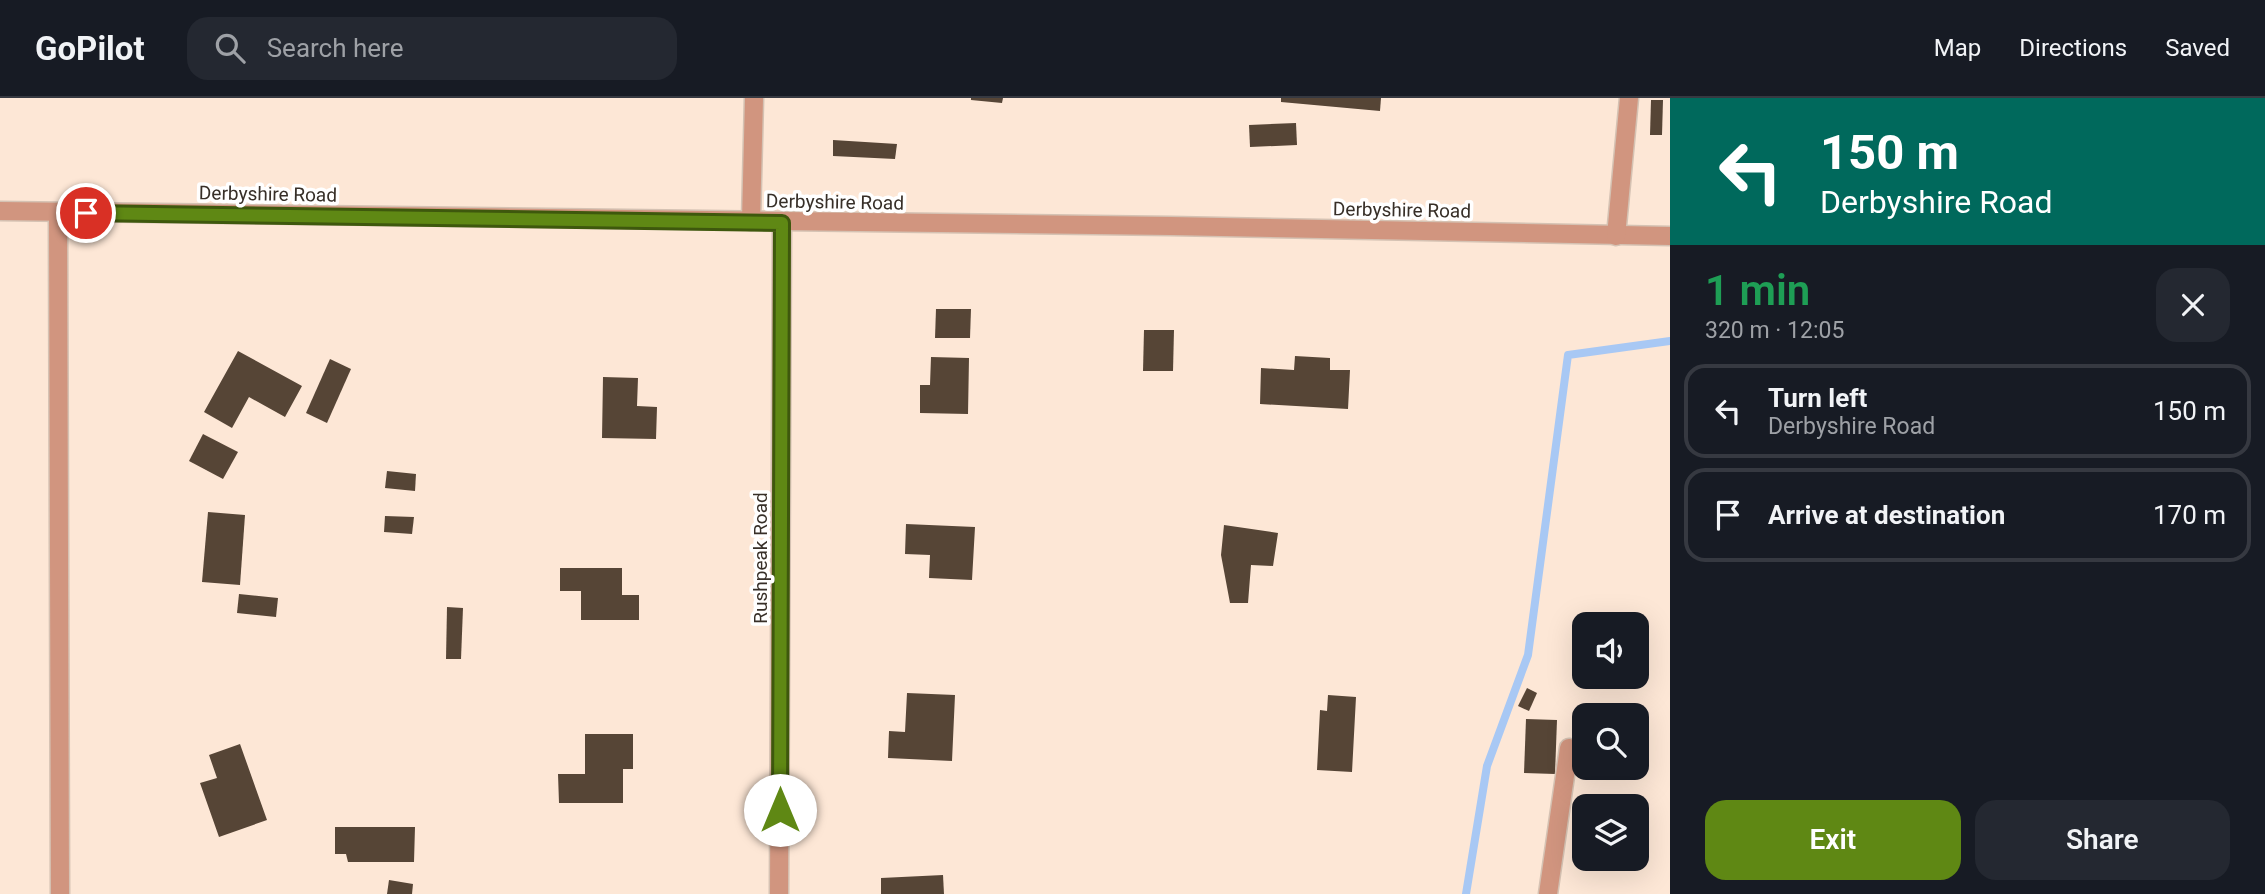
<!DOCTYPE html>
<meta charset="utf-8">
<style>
:root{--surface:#171b24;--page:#242831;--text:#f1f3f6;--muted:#9ea1a6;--line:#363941;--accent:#5f8814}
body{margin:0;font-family:Roboto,sans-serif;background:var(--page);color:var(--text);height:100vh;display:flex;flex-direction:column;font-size:26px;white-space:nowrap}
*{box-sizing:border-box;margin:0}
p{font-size:23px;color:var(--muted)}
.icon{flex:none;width:38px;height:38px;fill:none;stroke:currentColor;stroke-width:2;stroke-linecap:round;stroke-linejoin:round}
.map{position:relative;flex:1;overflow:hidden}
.panel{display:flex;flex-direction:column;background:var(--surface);width:595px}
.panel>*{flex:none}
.banner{background:#00695c;color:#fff;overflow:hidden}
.controls{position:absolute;left:1572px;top:514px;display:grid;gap:14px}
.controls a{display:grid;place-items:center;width:77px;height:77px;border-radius:14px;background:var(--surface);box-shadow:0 7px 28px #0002;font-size:35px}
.pin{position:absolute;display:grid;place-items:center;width:60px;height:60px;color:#fff;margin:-30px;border:4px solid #fff;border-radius:50%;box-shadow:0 2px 7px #0007}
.me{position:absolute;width:77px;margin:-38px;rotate:0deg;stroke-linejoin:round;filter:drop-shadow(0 0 5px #0008)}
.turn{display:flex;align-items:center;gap:24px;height:147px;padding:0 35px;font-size:32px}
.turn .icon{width:91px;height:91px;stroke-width:2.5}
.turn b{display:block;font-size:49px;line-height:60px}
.round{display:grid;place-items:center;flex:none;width:74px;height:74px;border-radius:21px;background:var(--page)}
.summary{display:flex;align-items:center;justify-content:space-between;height:119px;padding:0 35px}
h1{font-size:42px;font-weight:600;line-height:52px;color:#1e9e55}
.cta{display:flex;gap:14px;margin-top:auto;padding:14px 35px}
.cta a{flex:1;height:80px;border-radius:21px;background:var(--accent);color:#fff;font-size:28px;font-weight:600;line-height:80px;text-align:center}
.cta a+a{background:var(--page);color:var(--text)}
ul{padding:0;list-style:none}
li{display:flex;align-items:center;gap:21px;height:94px;margin:0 14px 10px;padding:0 21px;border:4px solid var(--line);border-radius:21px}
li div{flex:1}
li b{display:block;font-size:26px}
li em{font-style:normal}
header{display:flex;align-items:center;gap:42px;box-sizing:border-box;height:98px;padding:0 35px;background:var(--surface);border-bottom:2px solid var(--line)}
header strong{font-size:33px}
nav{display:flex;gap:38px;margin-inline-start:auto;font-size:24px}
.search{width:490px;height:63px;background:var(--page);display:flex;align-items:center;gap:18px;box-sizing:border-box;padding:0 24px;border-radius:21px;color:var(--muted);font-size:26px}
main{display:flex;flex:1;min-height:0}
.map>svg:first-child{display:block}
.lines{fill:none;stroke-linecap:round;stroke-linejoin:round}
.stream{stroke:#a8c8f4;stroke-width:8}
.building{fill:#564536}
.minor-casing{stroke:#d5c2b3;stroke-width:21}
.minor{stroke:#d1957f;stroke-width:18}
.route-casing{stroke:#3e580d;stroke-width:18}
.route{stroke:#5f8814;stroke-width:12}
.labels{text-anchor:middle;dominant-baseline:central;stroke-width:7;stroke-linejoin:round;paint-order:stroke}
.street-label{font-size:19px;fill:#372f28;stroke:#fff}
</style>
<header>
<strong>GoPilot</strong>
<div class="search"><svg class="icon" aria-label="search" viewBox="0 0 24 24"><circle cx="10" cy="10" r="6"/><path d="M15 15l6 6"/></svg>Search here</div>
<nav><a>Map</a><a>Directions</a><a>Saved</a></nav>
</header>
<main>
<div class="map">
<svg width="1670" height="796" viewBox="0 0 1670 796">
<rect width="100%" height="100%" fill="#fde7d6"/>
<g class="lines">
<path class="stream" d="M1466 796 1487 668 1528 557 1568 257 1670 243"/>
</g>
<g class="building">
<path d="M971 0H1003L1002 5 971 2Z"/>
<path d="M1281 0H1381L1380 13 1281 4Z"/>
<path d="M1651 2H1663L1662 37H1650Z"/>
<path d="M1296 25 1297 47 1250 49 1249 27Z"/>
<path d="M833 42 897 46 895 61 833 58Z"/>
<path d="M936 211H971L970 240H935Z"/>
<path d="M1144 232H1174L1173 273H1143Z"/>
<path d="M238 253 302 288 285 319 249 299 232 330 204 314Z"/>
<path d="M1295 258 1330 260V272H1350L1348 311 1260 306 1261 270 1294 272Z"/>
<path d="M931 259 969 260 968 316 920 315V287H930Z"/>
<path d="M330 261 351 271 327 325 306 315Z"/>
<path d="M603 279 638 280 637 308 657 309 656 341 602 340Z"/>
<path d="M203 336 238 354 223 381 189 363Z"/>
<path d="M387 373 416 376 415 393 385 390Z"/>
<path d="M208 414 245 417 240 487 202 484Z"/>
<path d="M385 418 414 419 412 436 384 434Z"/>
<path d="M906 426 975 429 972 482 929 480 930 457 905 456Z"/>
<path d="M1224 427 1278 435 1273 468 1251 467 1248 505H1230L1221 457Z"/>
<path d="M560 470H622V497H639V522H581V493H560Z"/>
<path d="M239 496 278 500 276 519 237 515Z"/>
<path d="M447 509 463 510 461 561H446Z"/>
<path d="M1527 590 1537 595 1529 613 1518 608Z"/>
<path d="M907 595 955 597 952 663 888 660 889 633 905 634Z"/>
<path d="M1328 597 1356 599 1352 674 1317 672 1320 612 1327 613Z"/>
<path d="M1526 621 1557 622 1555 676 1524 675Z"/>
<path d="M585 636H633V671H623V705H559L558 676H585Z"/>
<path d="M240 646 267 722 219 739 200 685 217 680 209 657Z"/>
<path d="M335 729H415L414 764H348L346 756H335Z"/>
<path d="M943 777 944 796H881V780Z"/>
<path d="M389 782 413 786 412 796H387Z"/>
</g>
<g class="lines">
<defs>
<g id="minor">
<path d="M0 113 1171 128 1670 138"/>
<path d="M58 115 60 796"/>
<path d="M751 123 754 0"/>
<path d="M1616 138 1629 0"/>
<path d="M779 796 782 125"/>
<path d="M1548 796 1569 650"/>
</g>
</defs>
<use href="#minor" class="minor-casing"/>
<use href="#minor" class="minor"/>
</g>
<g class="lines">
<defs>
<path id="route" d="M86 115 782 125 780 712"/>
</defs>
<use href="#route" class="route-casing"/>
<use href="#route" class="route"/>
</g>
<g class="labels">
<g class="street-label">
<text transform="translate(268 96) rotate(1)">Derbyshire Road</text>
<text transform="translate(835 104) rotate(1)">Derbyshire Road</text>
<text transform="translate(1402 112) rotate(1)">Derbyshire Road</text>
<text transform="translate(760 460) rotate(-90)">Rushpeak Road</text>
</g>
</g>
</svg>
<div class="controls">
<a><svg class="icon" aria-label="sound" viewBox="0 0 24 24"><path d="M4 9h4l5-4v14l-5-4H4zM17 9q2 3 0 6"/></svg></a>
<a><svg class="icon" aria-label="search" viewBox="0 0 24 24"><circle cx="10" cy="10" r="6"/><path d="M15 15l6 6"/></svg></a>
<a><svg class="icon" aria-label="layers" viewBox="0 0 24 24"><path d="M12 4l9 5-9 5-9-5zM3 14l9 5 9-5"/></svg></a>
</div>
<div class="pin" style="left:86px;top:115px;background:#d93025"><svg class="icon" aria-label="arrive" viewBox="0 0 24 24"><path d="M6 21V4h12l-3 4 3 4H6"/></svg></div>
<svg class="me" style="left:780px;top:712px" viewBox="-20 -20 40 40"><circle r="19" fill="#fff"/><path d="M0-13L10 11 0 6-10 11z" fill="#5f8814"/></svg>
</div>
<section class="panel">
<div class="banner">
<div class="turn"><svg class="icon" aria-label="left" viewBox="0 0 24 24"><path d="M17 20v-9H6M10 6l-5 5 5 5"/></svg><div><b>150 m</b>Derbyshire Road</div></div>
</div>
<div class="summary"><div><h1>1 min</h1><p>320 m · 12:05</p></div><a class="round"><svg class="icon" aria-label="close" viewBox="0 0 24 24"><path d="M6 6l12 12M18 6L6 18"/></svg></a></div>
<ul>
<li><svg class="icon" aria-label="left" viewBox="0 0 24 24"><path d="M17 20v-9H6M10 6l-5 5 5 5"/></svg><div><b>Turn left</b><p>Derbyshire Road</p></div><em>150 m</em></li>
<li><svg class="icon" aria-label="arrive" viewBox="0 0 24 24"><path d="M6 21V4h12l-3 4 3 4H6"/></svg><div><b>Arrive at destination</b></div><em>170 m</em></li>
</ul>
<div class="cta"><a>Exit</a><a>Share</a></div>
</section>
</main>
